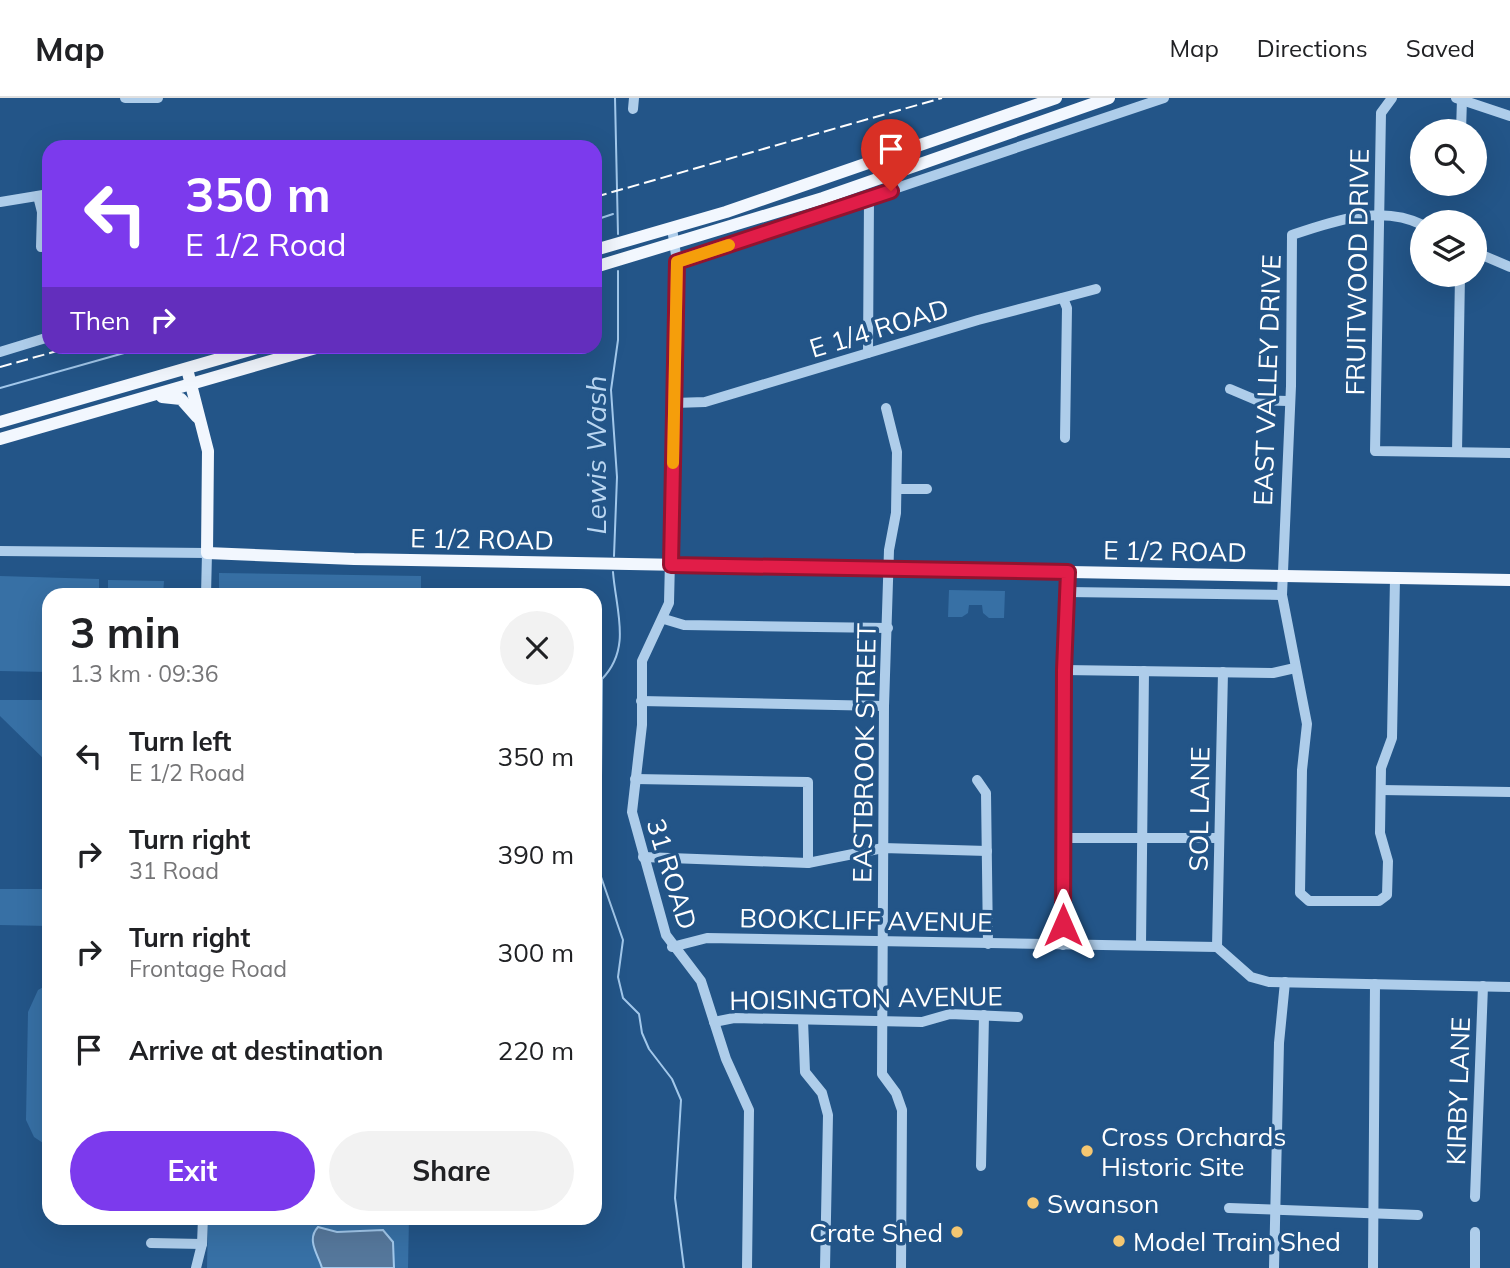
<!DOCTYPE html>
<meta charset="utf-8">
<style>
:root{--surface:#fff;--page:#f2f2f2;--text:#202124;--muted:#757577;--line:#e0e0e0;--accent:#7c3aed}
body{margin:0;font-family:Mulish,sans-serif;background:var(--page);color:var(--text);height:100vh;display:flex;flex-direction:column;font-size:26px;white-space:nowrap}
*{box-sizing:border-box;margin:0}
p{font-size:23px;color:var(--muted)}
.icon{flex:none;width:38px;height:38px;fill:none;stroke:currentColor;stroke-width:2;stroke-linecap:round;stroke-linejoin:round}
.map{position:relative;flex:1;overflow:hidden}
.sheet{position:absolute;left:42px;top:490px;width:560px;height:637px;display:flex;flex-direction:column;background:var(--surface);border-radius:21px;box-shadow:0 7px 28px #0002}
.sheet>*{flex:none}
.top-card{position:absolute;left:42px;top:42px;width:560px;height:214px;border-radius:21px;box-shadow:0 7px 28px #0002;background:#7c3aed;color:#fff;overflow:hidden}
.buttons{position:absolute;left:1410px;top:21px;display:grid;gap:14px}
.buttons a{display:grid;place-items:center;width:77px;height:77px;border-radius:50%;background:var(--surface);box-shadow:0 7px 28px #0002;font-size:35px}
.pin{position:absolute;display:grid;place-items:center;width:60px;height:60px;color:#fff;margin:-72px -30px;border-radius:50% 50% 50% 0;rotate:-45deg;box-shadow:0 0 7px #0007}
.pin .icon{rotate:45deg}
.me{position:absolute;width:77px;margin:-38px;rotate:0deg;stroke-linejoin:round;filter:drop-shadow(0 0 5px #0008)}
.turn{display:flex;align-items:center;gap:24px;height:147px;padding:0 28px;font-size:32px}
.turn .icon{width:91px;height:91px;stroke-width:2.5}
.turn b{display:block;font-size:49px;line-height:60px}
.then{display:flex;align-items:center;height:66px;padding:0 28px;background:#0003;gap:14px;font-size:26px}
.round{display:grid;place-items:center;flex:none;width:74px;height:74px;border-radius:37px;background:var(--page)}
.head{display:flex;align-items:center;justify-content:space-between;height:119px;padding:0 28px}
h1{font-size:42px;font-weight:700;line-height:52px}
.button{display:flex;gap:14px;margin-top:auto;padding:14px 28px}
.button a{flex:1;height:80px;border-radius:42px;background:var(--accent);color:#fff;font-size:28px;font-weight:700;line-height:80px;text-align:center}
.button a+a{background:var(--page);color:var(--text)}
ul{padding:0;list-style:none}
li{display:flex;align-items:center;gap:21px;height:98px;padding:0 28px}
li div{flex:1}
li b{display:block;font-size:26px}
li em{font-style:normal}
header{display:flex;align-items:center;gap:42px;box-sizing:border-box;height:98px;padding:0 35px;background:var(--surface);border-bottom:2px solid var(--line)}
header strong{font-size:33px}
nav{display:flex;gap:38px;margin-inline-start:auto;font-size:24px}
.map>svg:first-child{display:block}
.green{fill:#3770a5}
.water{fill:#55779b;stroke:#a2c8eb;stroke-width:2}
.lines{fill:none;stroke-linecap:round;stroke-linejoin:round}
.stream{stroke:#a2c8eb;stroke-width:2}
.minor{stroke:#aecdea;stroke-width:10}
.major{stroke:#f2f7fe;stroke-width:12}
.rail{stroke:#fff;stroke-width:2;stroke-dasharray:12 5;stroke-linecap:butt}
.route-casing{stroke:#92132f;stroke-width:18}
.route{stroke:#e11d48;stroke-width:12}
.slow{stroke:#f59e0b;stroke-width:12}
.poi-dot{fill:#f5c771;stroke:#235588;stroke-width:2.5}
.labels{text-anchor:middle;dominant-baseline:central;stroke-width:7;stroke-linejoin:round;paint-order:stroke}
.street-label{font-size:26px;fill:#fff;stroke:#235588}
.poi-label{font-size:26px;fill:#fff;stroke:#235588;text-anchor:start}
.water-label{font-size:28px;font-style:italic;fill:#bad6f1;stroke:#235588}
</style>
<header>
<strong>Map</strong>
<nav><a>Map</a><a>Directions</a><a>Saved</a></nav>
</header>
<div class="map">
<svg width="1510" height="1170" viewBox="0 0 1510 1170">
<rect width="100%" height="100%" fill="#235588"/>
<g class="green">
<path d="M219 475 421 478V497H219Z"/>
<path d="M0 478 99 481V497H49V574L0 573Z"/>
<path d="M108 482 164 483 163 497H108Z"/>
<path d="M949 492 1005 493 1004 520H989L983 515 982 507H969L968 515 962 519H948Z"/>
<path d="M0 602H49V666L0 618Z"/>
<path d="M0 791H49V828L0 827Z"/>
<path d="M49 886V1049L34 1039 26 1022 28 914 38 892Z"/>
<path d="M208 1120H409L408 1170H207Z"/>
</g>
<path class="water" d="M318 1129 337 1134 383 1132 393 1144 394 1170H322C318 1156 306 1142 318 1129Z"/>
<g class="lines">
<g class="stream">
<path d="M615 0 618 136"/>
<path d="M595 122 613 116"/>
<path d="M0 290 149 248"/>
<path d="M614 458 617 379 611 292 618 242V173"/>
<path d="M613 474C616 513 632 550 602 581L600 776 623 842 618 879 623 900 639 916 642 935 649 951 672 981 681 1002 675 1100 684 1170"/>
</g>
<g class="minor">
<path d="M125 0H158"/>
<path d="M1392 0 1381 15 1375 353 1510 355"/>
<path d="M1456 0 1510 18"/>
<path d="M633 11 634 0"/>
<path d="M1461 33 1462 1"/>
<path d="M38 98 42 114 41 149"/>
<path d="M0 104 49 96"/>
<path d="M672 130 677 164 669 505 642 563V627L632 714 666 837 701 883 726 961 749 1012 747 1170"/>
<path d="M1475 154 1510 169"/>
<path d="M677 164 1164 0"/>
<path d="M1063 200 1067 210 1065 340"/>
<path d="M0 254 49 239"/>
<path d="M868 255 869 101"/>
<path d="M1230 291 1256 302 1288 303"/>
<path d="M674 305 705 304 978 222 1096 191"/>
<path d="M886 310 897 354 896 415 889 452 884 608 882 976 896 995 902 1012 901 1170"/>
<path d="M1457 354 1460 177"/>
<path d="M897 391H927"/>
<path d="M0 453 207 455 206 497"/>
<path d="M1395 480 1392 640 1381 670 1380 735 1388 763 1387 797 1379 803H1309L1300 795 1302 672 1307 626 1282 497 1291 288 1292 137C1333 123 1381 106 1423 127"/>
<path d="M1067 494 1282 497"/>
<path d="M664 521 684 527 888 530"/>
<path d="M1064 572 1273 575 1295 570"/>
<path d="M641 603 884 608"/>
<path d="M635 681 808 684V765"/>
<path d="M977 682 986 695 988 846"/>
<path d="M1381 692 1510 694"/>
<path d="M1063 740H1219"/>
<path d="M643 759 808 765 883 750 987 753"/>
<path d="M1063 847 1064 572 1068 474"/>
<path d="M1141 847 1144 573"/>
<path d="M672 849 707 840 1217 849 1251 879 1269 884 1510 889"/>
<path d="M1217 849 1223 574"/>
<path d="M803 922 805 974 822 995 828 1017 825 1170"/>
<path d="M714 924 734 920 922 924 950 916 1018 919"/>
<path d="M981 1068 984 917"/>
<path d="M1475 1099 1483 888"/>
<path d="M1229 1110 1418 1117"/>
<path d="M151 1145 202 1146"/>
<path d="M196 1170 202 1146 203 1120"/>
<path d="M1274 1170 1279 945 1285 884"/>
<path d="M1373 1170 1375 886"/>
<path d="M1475 1170V1134"/>
</g>
<g class="major">
<path d="M595 152 726 114 1056 0"/>
<path d="M595 169 823 100 1109 0"/>
<path d="M187 271 208 353 207 455 354 461 1510 482"/>
<path d="M162 299 181 301 197 319"/>
<path d="M0 324 264 248"/>
<path d="M0 341 323 248"/>
</g>
<g class="rail">
<path d="M595 99 942 0"/>
<path d="M0 269 75 248"/>
</g>
</g>
<g class="lines">
<defs>
<path id="route" d="M891 93 677 164 671 467 1068 474 1064 572 1063 827"/>
</defs>
<use href="#route" class="route-casing"/>
<use href="#route" class="route"/>
<path class="slow" d="M673 365 677 164 729 147"/>
</g>
<g class="poi-dot">
<circle cx="1087" cy="1053" r="7"/>
<circle cx="1033" cy="1105" r="7"/>
<circle cx="957" cy="1134" r="7"/>
<circle cx="1119" cy="1143" r="7"/>
</g>
<g class="labels">
<g class="street-label">
<text transform="translate(1357 174) rotate(-89)">FRUITWOOD DRIVE</text>
<text transform="translate(879 230) rotate(-17)">E 1/4 ROAD</text>
<text transform="translate(1267 282) rotate(-88)">EAST VALLEY DRIVE</text>
<text transform="translate(482 441) rotate(1)">E 1/2 ROAD</text>
<text transform="translate(1175 453) rotate(1)">E 1/2 ROAD</text>
<text transform="translate(864 655) rotate(-89)">EASTBROOK STREET</text>
<text transform="translate(1199 711) rotate(-89)">SOL LANE</text>
<text transform="translate(672 776) rotate(73)">31 ROAD</text>
<text transform="translate(866 822) rotate(1)">BOOKCLIFF AVENUE</text>
<text transform="translate(866 900) rotate(-1)">HOISINGTON AVENUE</text>
<text transform="translate(1458 993) rotate(-88)">KIRBY LANE</text>
</g>
<g class="poi-label">
<text x="1101" y="1038">Cross Orchards<tspan x="1101" dy="30">Historic Site</tspan></text>
<text x="1047" y="1105">Swanson</text>
<text x="943" y="1134" text-anchor="end">Crate Shed</text>
<text x="1133" y="1143">Model Train Shed</text>
</g>
<g class="water-label">
<text transform="translate(595 357) rotate(-90)">Lewis Wash</text>
</g>
</g>
</svg>
<div class="buttons">
<a><svg class="icon" aria-label="search" viewBox="0 0 24 24"><circle cx="10" cy="10" r="6"/><path d="M15 15l6 6"/></svg></a>
<a><svg class="icon" aria-label="layers" viewBox="0 0 24 24"><path d="M12 4l9 5-9 5-9-5zM3 14l9 5 9-5"/></svg></a>
</div>
<div class="pin" style="left:891px;top:93px;background:#d93025"><svg class="icon" aria-label="arrive" viewBox="0 0 24 24"><path d="M6 21V4h12l-3 4 3 4H6"/></svg></div>
<svg class="me" style="left:1063px;top:827px" viewBox="-20 -20 40 40"><path d="M0-17L14 15 0 8-14 15z" fill="#e11d48" stroke="#fff" stroke-width="4"/></svg>
<div class="top-card">
<div class="turn"><svg class="icon" aria-label="left" viewBox="0 0 24 24"><path d="M17 20v-9H6M10 6l-5 5 5 5"/></svg><div><b>350 m</b>E 1/2 Road</div></div>
<div class="then">Then<svg class="icon" aria-label="right" viewBox="0 0 24 24"><path d="M7 20v-9h11M14 6l5 5-5 5"/></svg></div>
</div>
<section class="sheet">
<div class="head"><div><h1>3 min</h1><p>1.3 km · 09:36</p></div><a class="round"><svg class="icon" aria-label="close" viewBox="0 0 24 24"><path d="M6 6l12 12M18 6L6 18"/></svg></a></div>
<ul>
<li><svg class="icon" aria-label="left" viewBox="0 0 24 24"><path d="M17 20v-9H6M10 6l-5 5 5 5"/></svg><div><b>Turn left</b><p>E 1/2 Road</p></div><em>350 m</em></li>
<li><svg class="icon" aria-label="right" viewBox="0 0 24 24"><path d="M7 20v-9h11M14 6l5 5-5 5"/></svg><div><b>Turn right</b><p>31 Road</p></div><em>390 m</em></li>
<li><svg class="icon" aria-label="right" viewBox="0 0 24 24"><path d="M7 20v-9h11M14 6l5 5-5 5"/></svg><div><b>Turn right</b><p>Frontage Road</p></div><em>300 m</em></li>
<li><svg class="icon" aria-label="arrive" viewBox="0 0 24 24"><path d="M6 21V4h12l-3 4 3 4H6"/></svg><div><b>Arrive at destination</b></div><em>220 m</em></li>
</ul>
<div class="button"><a>Exit</a><a>Share</a></div>
</section>
</div>
